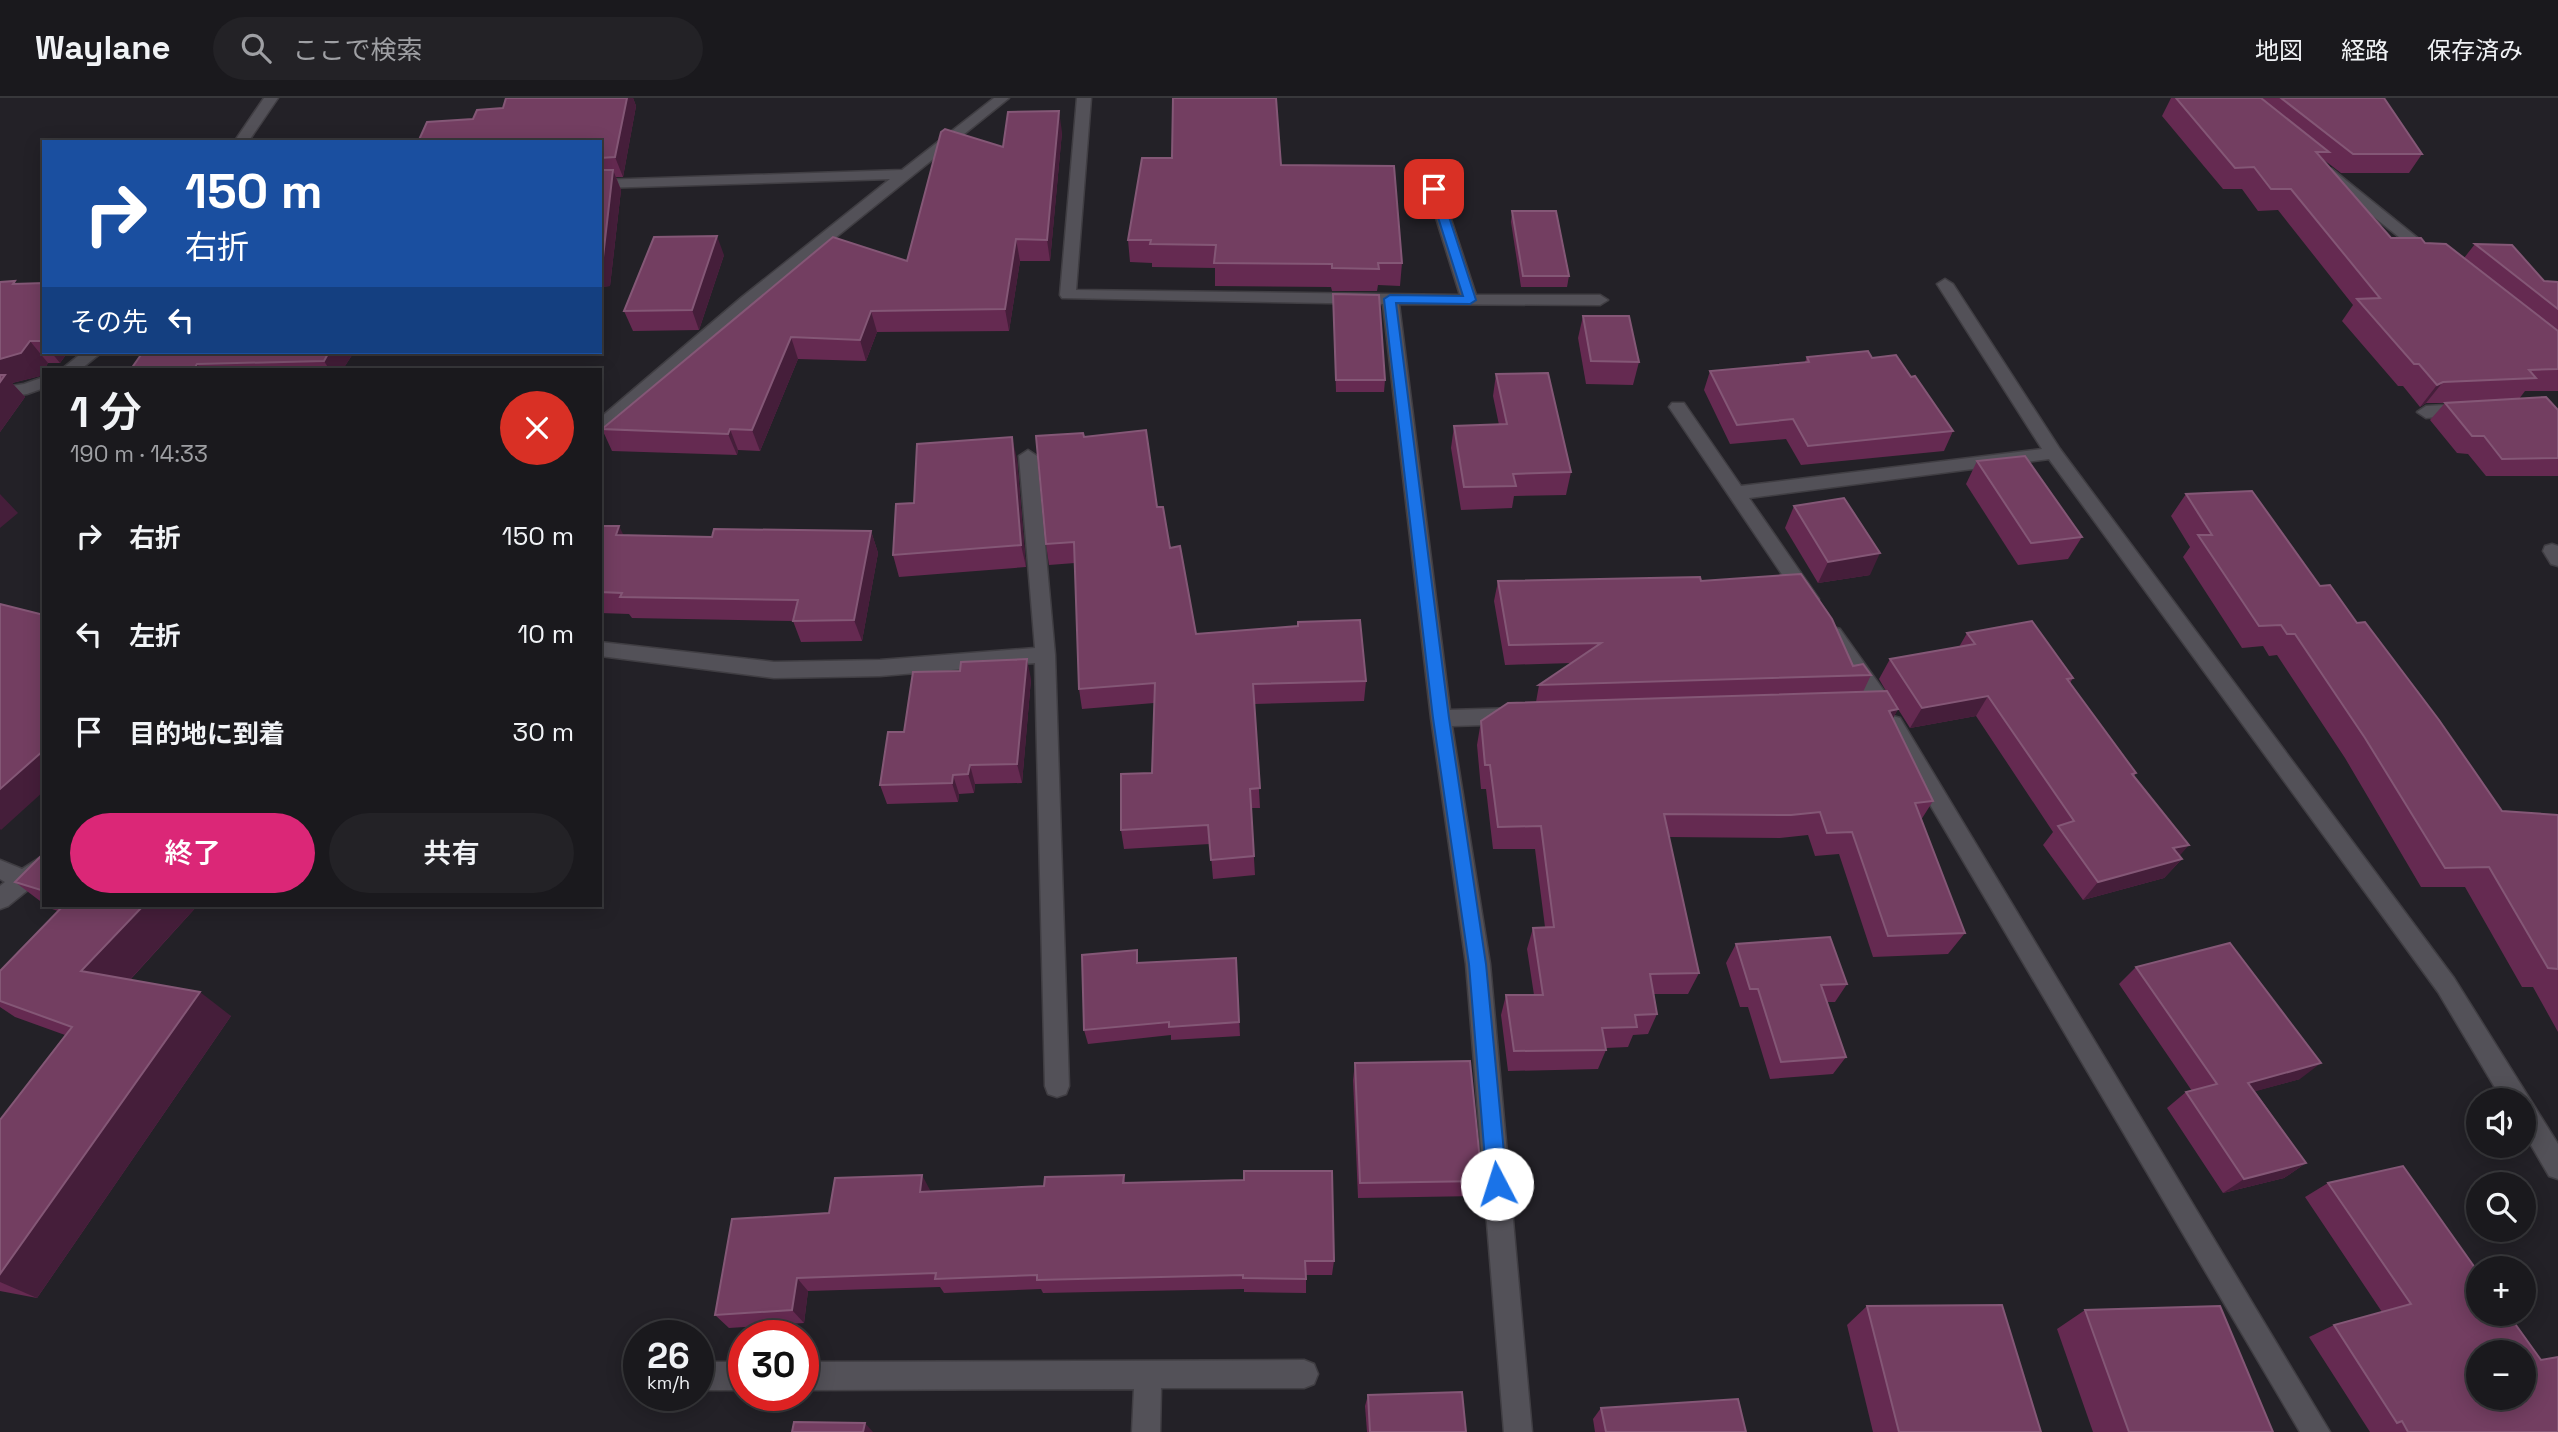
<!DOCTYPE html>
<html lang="ja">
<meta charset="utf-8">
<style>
:root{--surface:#1a191d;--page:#232226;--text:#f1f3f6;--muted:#9fa0a4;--line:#38383b;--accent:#db2777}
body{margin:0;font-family:"Space Grotesk","Noto Sans JP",sans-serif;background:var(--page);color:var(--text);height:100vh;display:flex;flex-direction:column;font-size:26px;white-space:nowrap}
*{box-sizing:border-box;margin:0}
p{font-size:23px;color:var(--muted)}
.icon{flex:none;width:38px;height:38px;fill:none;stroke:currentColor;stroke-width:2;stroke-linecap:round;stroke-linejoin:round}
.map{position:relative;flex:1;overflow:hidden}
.panel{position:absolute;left:42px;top:270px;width:560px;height:539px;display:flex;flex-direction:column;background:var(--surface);border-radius:0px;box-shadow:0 4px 18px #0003,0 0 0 2px var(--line)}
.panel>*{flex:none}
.banner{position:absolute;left:42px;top:42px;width:560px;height:214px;border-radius:0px;box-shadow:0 4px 18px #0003,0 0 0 2px var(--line);background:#1a4fa0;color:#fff;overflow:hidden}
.fabs{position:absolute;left:2466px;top:990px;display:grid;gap:14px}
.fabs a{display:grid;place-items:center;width:70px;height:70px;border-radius:50%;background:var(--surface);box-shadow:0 4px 18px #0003,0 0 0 2px var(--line);font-size:35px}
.speed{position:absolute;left:623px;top:1222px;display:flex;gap:14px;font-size:35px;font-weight:700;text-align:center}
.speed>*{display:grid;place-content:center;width:91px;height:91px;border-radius:50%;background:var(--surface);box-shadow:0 4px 18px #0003,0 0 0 2px var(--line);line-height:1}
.speed small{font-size:18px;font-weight:400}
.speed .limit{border:10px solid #d22;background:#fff;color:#111}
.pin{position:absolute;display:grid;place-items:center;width:60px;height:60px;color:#fff;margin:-30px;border-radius:14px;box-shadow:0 4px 10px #0006}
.me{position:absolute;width:77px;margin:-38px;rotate:355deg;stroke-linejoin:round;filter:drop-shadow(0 0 5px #0008)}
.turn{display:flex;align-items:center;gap:24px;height:147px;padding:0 28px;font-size:32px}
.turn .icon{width:91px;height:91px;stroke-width:2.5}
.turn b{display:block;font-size:49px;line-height:60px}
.then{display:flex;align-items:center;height:66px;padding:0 28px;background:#0003;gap:14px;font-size:26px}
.round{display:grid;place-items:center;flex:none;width:74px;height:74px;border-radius:37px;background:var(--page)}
.headline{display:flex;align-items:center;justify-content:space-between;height:119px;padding:0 28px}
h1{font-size:42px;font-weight:600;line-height:52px}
.primary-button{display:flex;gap:14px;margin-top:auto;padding:14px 28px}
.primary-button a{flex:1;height:80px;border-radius:42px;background:var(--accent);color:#fff;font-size:28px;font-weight:600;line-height:80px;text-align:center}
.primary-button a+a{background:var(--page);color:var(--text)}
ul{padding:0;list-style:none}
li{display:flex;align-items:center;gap:21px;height:98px;padding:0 28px}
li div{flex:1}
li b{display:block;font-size:26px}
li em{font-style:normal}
header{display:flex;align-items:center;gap:42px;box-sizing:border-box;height:98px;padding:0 35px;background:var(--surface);border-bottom:2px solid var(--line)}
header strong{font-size:33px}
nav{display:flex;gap:38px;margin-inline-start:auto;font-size:24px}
.search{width:490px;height:63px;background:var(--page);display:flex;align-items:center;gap:18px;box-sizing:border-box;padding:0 24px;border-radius:38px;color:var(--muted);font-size:26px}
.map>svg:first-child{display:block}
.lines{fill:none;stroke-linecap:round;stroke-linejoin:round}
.street-casing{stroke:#403e43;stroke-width:3}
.street{fill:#535158;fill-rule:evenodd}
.wall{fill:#652a51}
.shaded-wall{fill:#451e3a}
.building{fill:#733e61;stroke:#845776;stroke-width:2;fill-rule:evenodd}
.route{fill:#1a73e8;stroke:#114b97;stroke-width:2}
</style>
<header>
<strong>Waylane</strong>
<div class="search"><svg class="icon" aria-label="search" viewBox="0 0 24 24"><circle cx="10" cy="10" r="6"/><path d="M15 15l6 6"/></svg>ここで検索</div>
<nav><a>地図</a><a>経路</a><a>保存済み</a></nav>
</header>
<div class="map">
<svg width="2558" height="1334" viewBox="0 0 2558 1334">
<rect width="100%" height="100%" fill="#232127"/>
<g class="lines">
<defs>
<g id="street">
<path d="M264 0H278L248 44H234Z"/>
<path d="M994 0H1009L753 206 606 334 600 336V320L742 199 890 81 600 90V82L902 72Z"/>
<path d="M1077 0H1091L1076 192 1460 197 1427 91 1434 87 1441 91 1476 197H1600L1608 202 1600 207 1399 206 1450 612 1516 610 1523 612 1526 618 1523 624 1516 626 1452 628 1490 866 1532 1334H1504L1466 866 1431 620 1383 206 1062 200 1060 197Z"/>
<path d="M2327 70 2332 71 2435 154 2438 157 2435 160H2425L2322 77 2320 74 2322 71Z"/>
<path d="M1945 181 1953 186 2060 351 2454 880 2558 1046V1081L2549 1078 2524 1035V1003H2503L2438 894 2049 361 1749 400 1819 501 1816 506H1802L1669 309 1672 305H1684L1741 388 2042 351 1937 186Z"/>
<path d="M83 254H102L81 271H62Z"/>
<path d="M44 279V290L27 296 0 300V290L24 286Z"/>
<path d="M2465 306 2474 312 2471 316 2426 320 2417 314 2426 308Z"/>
<path d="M1028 352 1037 358 1055 557 1069 988 1066 996 1057 999 1048 996 1045 988 1035 565 880 578 774 580 600 558V544L774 564 880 562 1035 550 1019 358Z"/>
<path d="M2552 446 2558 448V468L2551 466 2543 453 2545 448Z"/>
<path d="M1833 529 1840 531 1889 600 1892 606 1889 612 1882 614 1875 612 1826 541 1823 536 1826 531Z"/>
<path d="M1893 618 1900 620 2330 1334H2300L1886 632 1883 626 1886 620Z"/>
<path d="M44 757V779L8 808 0 811V788L5 784 0 781V762L22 771Z"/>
<path d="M1304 1262 1314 1266 1318 1276 1314 1286 1304 1290H1161L1160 1334H1132L1134 1291 803 1292V1264Z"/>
<rect x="698" y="1264" width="46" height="28"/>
</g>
</defs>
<use href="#street" class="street-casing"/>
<use href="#street" class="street"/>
</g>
<g class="wall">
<path d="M506 0H633L636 8 623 79H616L621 92 610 188 600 189V44L473 21 503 10Z"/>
<path d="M2171 0H2384L2422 56 2409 75H2341L2324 62V63L2391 140 2425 145 2464 160 2475 146 2544 183 2558 184V293H2525L2519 301 2558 312V378H2486L2468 356 2457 355 2430 322 2445 305H2426L2420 309 2403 288H2398L2342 223 2353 207 2278 112 2258 113 2242 91H2223L2162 18Z"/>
<path d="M1062 34 1050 163H1020L1009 233 877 234 866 263 798 261 760 353 738 352 737 357 612 353 602 331 907 163 1003 49Z"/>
<path d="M1281 67 1402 165 1400 188 1378 187 1377 193H1332L1331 189 1215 188V170L1152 169V165L1130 164 1128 142Z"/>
<path d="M1512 113 1569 178 1567 189H1521L1511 124Z"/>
<path d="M724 157 699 232 633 233 624 213Z"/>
<path d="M0 184 18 186 44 185V254H68L60 265H48L40 278 12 285 25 299 0 334Z"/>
<path d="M1333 196 1385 282 1384 294H1336Z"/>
<path d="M1583 218 1639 264 1633 287 1586 286 1578 240Z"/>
<path d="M354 254 343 271H131Z"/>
<path d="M1807 259 1872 260 1911 279 1953 333 1944 353 1801 367 1786 341 1730 346 1704 292 1710 273 1805 264Z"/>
<path d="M1496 276 1571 374 1566 397 1514 398 1512 410 1461 412 1451 350 1454 328 1499 327 1493 298Z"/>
<path d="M1084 339 1157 409 1196 536 1366 583 1364 603 1254 606 1260 710H1251L1255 777 1213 781 1210 746 1124 751 1121 732 1152 675 1154 605 1082 611 1079 591 1075 465 1049 467 1046 446Z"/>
<path d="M1017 361 1026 469 899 479 893 457 914 405Z"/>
<path d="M1977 363 2082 439 2068 461 2018 467 1966 386Z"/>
<path d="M2186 396 2320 488 2357 525 2502 713 2558 717V934L2533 889H2522L2465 789H2421L2345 660 2277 557 2269 558 2263 548 2242 550 2183 459 2190 449 2171 418Z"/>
<path d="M1794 408 1870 477 1818 485 1785 430Z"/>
<path d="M600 428 624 437 712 439 871 433 878 455 862 543 801 544 793 523 632 520 629 516 600 515Z"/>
<path d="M1498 483H1701L1871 577 1863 594 1886 593 1879 581 1890 561 1959 549 1967 535 2073 580 2070 585 2136 675 2134 678 2182 761 2164 780 2083 802 2043 747 2053 734 1976 618 1910 630 1898 611 1893 620 1933 703 1921 722 1965 835 1948 856 1873 859 1839 756 1815 758 1808 737 1780 740 1669 739 1699 875 1688 896H1654L1657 916 1648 936 1633 937 1628 949 1606 950V952L1598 971 1508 973 1501 917 1506 897H1534L1527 851 1533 830 1545 829 1535 751H1493L1486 691H1481L1477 647 1481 623 1536 604 1539 587 1572 565 1505 567 1494 503Z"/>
<path d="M1031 581 1022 685 975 686 974 695 959 696 958 704 887 706 880 687 904 634Z"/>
<path d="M44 755V806L15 784Z"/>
<path d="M45 807H198L130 882 231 918 37 1200 0 1193V1022L65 937 15 919 0 909V873L58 813 49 810Z"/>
<path d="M1736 846 1847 886 1835 904H1827L1846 959 1833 976 1770 981 1748 909H1740L1726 865Z"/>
<path d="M1236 860 1240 938 1171 942V937L1088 946 1084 932 1139 865Z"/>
<path d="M2136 869 2300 981 2255 993 2306 1065 2284 1080 2223 1095 2167 1010 2186 994 2192 993 2119 886Z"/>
<path d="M1355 965 1482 1083 1478 1098 1358 1100 1353 982Z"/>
<path d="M1124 1077 1125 1085 1334 1163 1332 1177H1306V1195L1244 1194V1191L1043 1195 1041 1191 944 1195 940 1189 808 1193 804 1225 729 1230 715 1217 829 1115 930 1093 1044 1088Z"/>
<path d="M2328 1085 2558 1334H2370L2309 1239 2334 1227 2382 1214 2305 1099Z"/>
<path d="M1867 1208 2041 1334H1873L1847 1227Z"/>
<path d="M2085 1212 2273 1334H2093L2057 1231Z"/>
<path d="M1368 1297 1466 1334H1367L1365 1308Z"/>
<path d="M1601 1310 1746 1334H1595L1593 1321Z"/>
</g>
<g class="shaded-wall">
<path d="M627 0H633L636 8 623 79 615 59Z"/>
<path d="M1059 13 1062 34 1050 163 1047 142Z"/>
<path d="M613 72 621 92 610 188 600 189V168Z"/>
<path d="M717 138 724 157 699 232 692 212Z"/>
<path d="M1016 141 1020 163 1009 233 1005 211Z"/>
<path d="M871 213 877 234 866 263 860 242Z"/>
<path d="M791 239 798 261 760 353 752 332Z"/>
<path d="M30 243 48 265 40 278 12 285 25 299 0 334V261Z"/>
<path d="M51 254H68L60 265Z"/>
<path d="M329 254H354L343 271H329L324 263Z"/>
<path d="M197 266 201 271H194Z"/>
<path d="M2443 284 2426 305 2420 309 2437 287Z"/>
<path d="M730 331 738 352 737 357 728 336Z"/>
<path d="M1012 339 1017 361 1026 469 1021 447Z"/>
<path d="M0 396 18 415 0 430Z"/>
<path d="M619 428 630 450 616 437Z"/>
<path d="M871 433 878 455 862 543 854 522Z"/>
<path d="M1880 455 1870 477 1818 485 1828 464Z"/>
<path d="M1027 561 1031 581 1022 685 1017 666Z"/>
<path d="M1988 598 1976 618 1910 630 1922 610Z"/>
<path d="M1898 611 1885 635 1889 613Z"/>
<path d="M44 652V693L1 732 0 731V691Z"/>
<path d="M970 667 975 686 974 695 968 676Z"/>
<path d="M953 677 959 696 958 704 952 685Z"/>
<path d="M2189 747 2175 763 2182 761 2164 780 2083 802 2098 784 2173 750Z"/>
<path d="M144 807H198L115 898 81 873Z"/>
<path d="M200 894 231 918 37 1200 0 1184V1176Z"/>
<path d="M2321 965 2300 981 2228 1001 2248 985Z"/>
<path d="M2306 1065 2284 1080 2223 1095 2244 1081Z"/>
<path d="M922 1077 930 1092 928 1109 920 1094Z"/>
<path d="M797 1180 808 1193 804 1225 792 1212Z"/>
<path d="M865 1325 873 1334H863Z"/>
</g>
<g class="building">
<path d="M506 0H627L615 59 600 60V44H418L427 24 473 21 477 12 503 10Z"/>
<path d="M1173 0H1276L1281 67 1394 68 1402 165H1378L1379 171 1332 170V166L1214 165 1216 147 1150 146 1151 142H1128L1142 60H1172Z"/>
<path d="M2176 0H2261L2329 54H2316L2391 140H2421L2425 145 2446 146 2558 233V271L2529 272 2536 280 2443 284 2437 287 2419 266H2414L2357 201 2380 200 2291 91H2271L2254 69 2235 70Z"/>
<path d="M2281 0H2384L2422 56H2353Z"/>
<path d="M1059 13 1047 142 1016 141 1005 211 871 213 860 242 791 239 752 332 730 331 728 336 602 331 833 139 907 163 941 34 945 31 1003 49 1008 14Z"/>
<path d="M600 72H613L602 168H600Z"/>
<path d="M1512 113H1556L1569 178H1523Z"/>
<path d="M717 138 692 212 624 213 654 139Z"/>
<path d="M2475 146 2512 147 2544 183 2558 184V211Z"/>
<path d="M15 183 13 186 44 185V240L42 243H30L21 255 0 261V184Z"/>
<path d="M1333 196 1379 197 1385 282H1336Z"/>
<path d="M1583 218H1629L1639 264 1591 263Z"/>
<path d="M1868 253 1872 260 1896 257 1911 279 1915 278 1953 333 1808 348 1793 321 1737 327 1710 273 1809 264 1807 259Z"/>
<path d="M143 254H329L324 263 197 266 194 271H131Z"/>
<path d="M1548 275 1571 374 1513 376 1516 388 1464 389 1454 328 1507 326 1496 276Z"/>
<path d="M0 277H5L0 284Z"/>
<path d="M2546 299 2558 312V360L2502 361 2484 338H2472L2445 305Z"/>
<path d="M1146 332 1157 409H1163L1170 450 1180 448 1196 536 1298 528V524L1360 522 1366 583 1253 586 1260 690 1250 691 1254 758 1211 762 1208 727 1121 732V676L1152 675 1155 585 1079 591 1074 444 1046 446 1036 338 1083 335 1084 339Z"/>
<path d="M1012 339 1021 447 893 457 896 406 914 405 917 346Z"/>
<path d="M2025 358 2082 439 2031 445 1977 363Z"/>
<path d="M2252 393 2320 488 2330 487 2357 525 2365 524 2439 622 2502 713 2558 717V871L2548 870 2489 769 2445 770 2365 640 2295 536H2287L2281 527 2259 528 2198 437H2212L2186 396Z"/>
<path d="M1844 400 1880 455 1828 464 1794 408Z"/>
<path d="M600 428H619L616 437 712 439 714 431 871 433 854 522 793 523 798 502 620 499 622 495 600 494Z"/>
<path d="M1801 476 1832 521 1853 568 1863 566 1871 577 1539 587 1601 545 1509 547 1498 483 1700 479 1701 483Z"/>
<path d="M0 506 44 517V652L0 691Z"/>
<path d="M2032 523 2073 580 2067 581 2136 675 2132 676 2189 747 2173 750 2182 761 2098 784 2058 728 2074 723 1988 598 1922 610 1890 561 1975 546 1967 535Z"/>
<path d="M1027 561 1017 666 970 667 968 676 953 677 952 685 880 687 888 634H904L913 574 960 573 961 564Z"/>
<path d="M1887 593 1898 611 1889 613 1933 703 1915 705 1965 835 1888 838 1852 734 1827 735 1820 714 1791 717 1664 716 1699 875 1650 876 1657 916 1635 917 1637 929 1602 930 1606 952 1514 953 1506 897H1543L1533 830 1554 829 1541 728 1498 729 1490 667H1485L1481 623 1508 605Z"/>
<path d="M44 755V793L15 784Z"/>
<path d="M64 807H144L81 873 200 894 0 1176V1022L72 929 0 903V873Z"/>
<path d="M1830 839 1847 886 1821 887 1846 959 1781 964 1758 891H1750L1736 846Z"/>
<path d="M2230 845 2321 965 2248 985 2306 1065 2244 1081 2186 994 2217 986 2136 869Z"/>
<path d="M1137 852V865L1236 860 1239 924 1169 929V924L1084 932 1082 857Z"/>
<path d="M1470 963 1482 1083 1360 1085 1355 965Z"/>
<path d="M2403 1068 2478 1174V1216H2508L2541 1262 2558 1259V1334H2408L2402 1323 2397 1325 2334 1227 2411 1206 2328 1085ZM2478 1255H2524V1300H2478Z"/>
<path d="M1244 1073H1332L1334 1163H1305L1306 1181 1243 1180V1177L1037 1182V1177L935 1181 936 1175 797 1180 792 1212 715 1217 732 1121 829 1115 835 1080 922 1077 920 1094 1044 1088 1045 1079 1124 1077 1123 1085 1244 1082Z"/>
<path d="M2002 1207 2041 1334H1899L1867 1208Z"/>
<path d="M2220 1208 2273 1334H2129L2085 1212Z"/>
<path d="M1462 1294 1466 1334H1370L1368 1297Z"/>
<path d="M1738 1301 1746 1334H1606L1601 1310Z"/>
<path d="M794 1324 865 1325 863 1334H792Z"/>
</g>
<path class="route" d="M1434 88 1440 91 1476 202 1470 206 1396 205 1449 620 1486 866 1507 1086 1504 1093 1497 1096 1490 1093 1487 1086 1469 866 1433 620 1384 201 1390 197 1463 198 1429 91Z"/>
</svg>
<div class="fabs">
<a><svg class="icon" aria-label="sound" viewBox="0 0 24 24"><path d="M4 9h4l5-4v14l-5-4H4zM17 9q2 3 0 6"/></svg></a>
<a><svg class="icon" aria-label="search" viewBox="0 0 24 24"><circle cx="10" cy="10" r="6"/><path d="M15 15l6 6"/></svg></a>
<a>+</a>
<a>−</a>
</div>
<div class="speed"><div>26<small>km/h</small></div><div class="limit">30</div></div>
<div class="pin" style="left:1434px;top:91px;background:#d93025"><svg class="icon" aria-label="arrive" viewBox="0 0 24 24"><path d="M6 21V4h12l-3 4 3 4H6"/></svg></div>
<svg class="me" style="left:1497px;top:1086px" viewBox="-20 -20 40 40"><circle r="19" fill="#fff"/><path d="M0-13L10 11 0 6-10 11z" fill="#1a73e8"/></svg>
<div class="banner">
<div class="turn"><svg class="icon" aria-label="right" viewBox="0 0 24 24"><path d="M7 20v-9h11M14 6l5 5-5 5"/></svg><div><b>150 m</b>右折</div></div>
<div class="then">その先<svg class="icon" aria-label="left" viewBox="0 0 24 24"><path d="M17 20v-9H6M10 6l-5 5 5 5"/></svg></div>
</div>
<section class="panel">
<div class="headline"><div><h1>1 分</h1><p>190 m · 14:33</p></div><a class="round" style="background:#d93025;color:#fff"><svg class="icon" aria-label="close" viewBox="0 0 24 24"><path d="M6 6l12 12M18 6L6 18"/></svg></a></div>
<ul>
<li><svg class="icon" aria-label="right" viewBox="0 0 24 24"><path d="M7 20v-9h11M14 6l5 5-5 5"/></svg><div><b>右折</b></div><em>150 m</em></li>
<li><svg class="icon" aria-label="left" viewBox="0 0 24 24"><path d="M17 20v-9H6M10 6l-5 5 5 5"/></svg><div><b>左折</b></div><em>10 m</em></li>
<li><svg class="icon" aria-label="arrive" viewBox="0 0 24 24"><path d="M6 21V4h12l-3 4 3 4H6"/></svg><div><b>目的地に到着</b></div><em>30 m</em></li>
</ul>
<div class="primary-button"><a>終了</a><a>共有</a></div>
</section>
</div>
